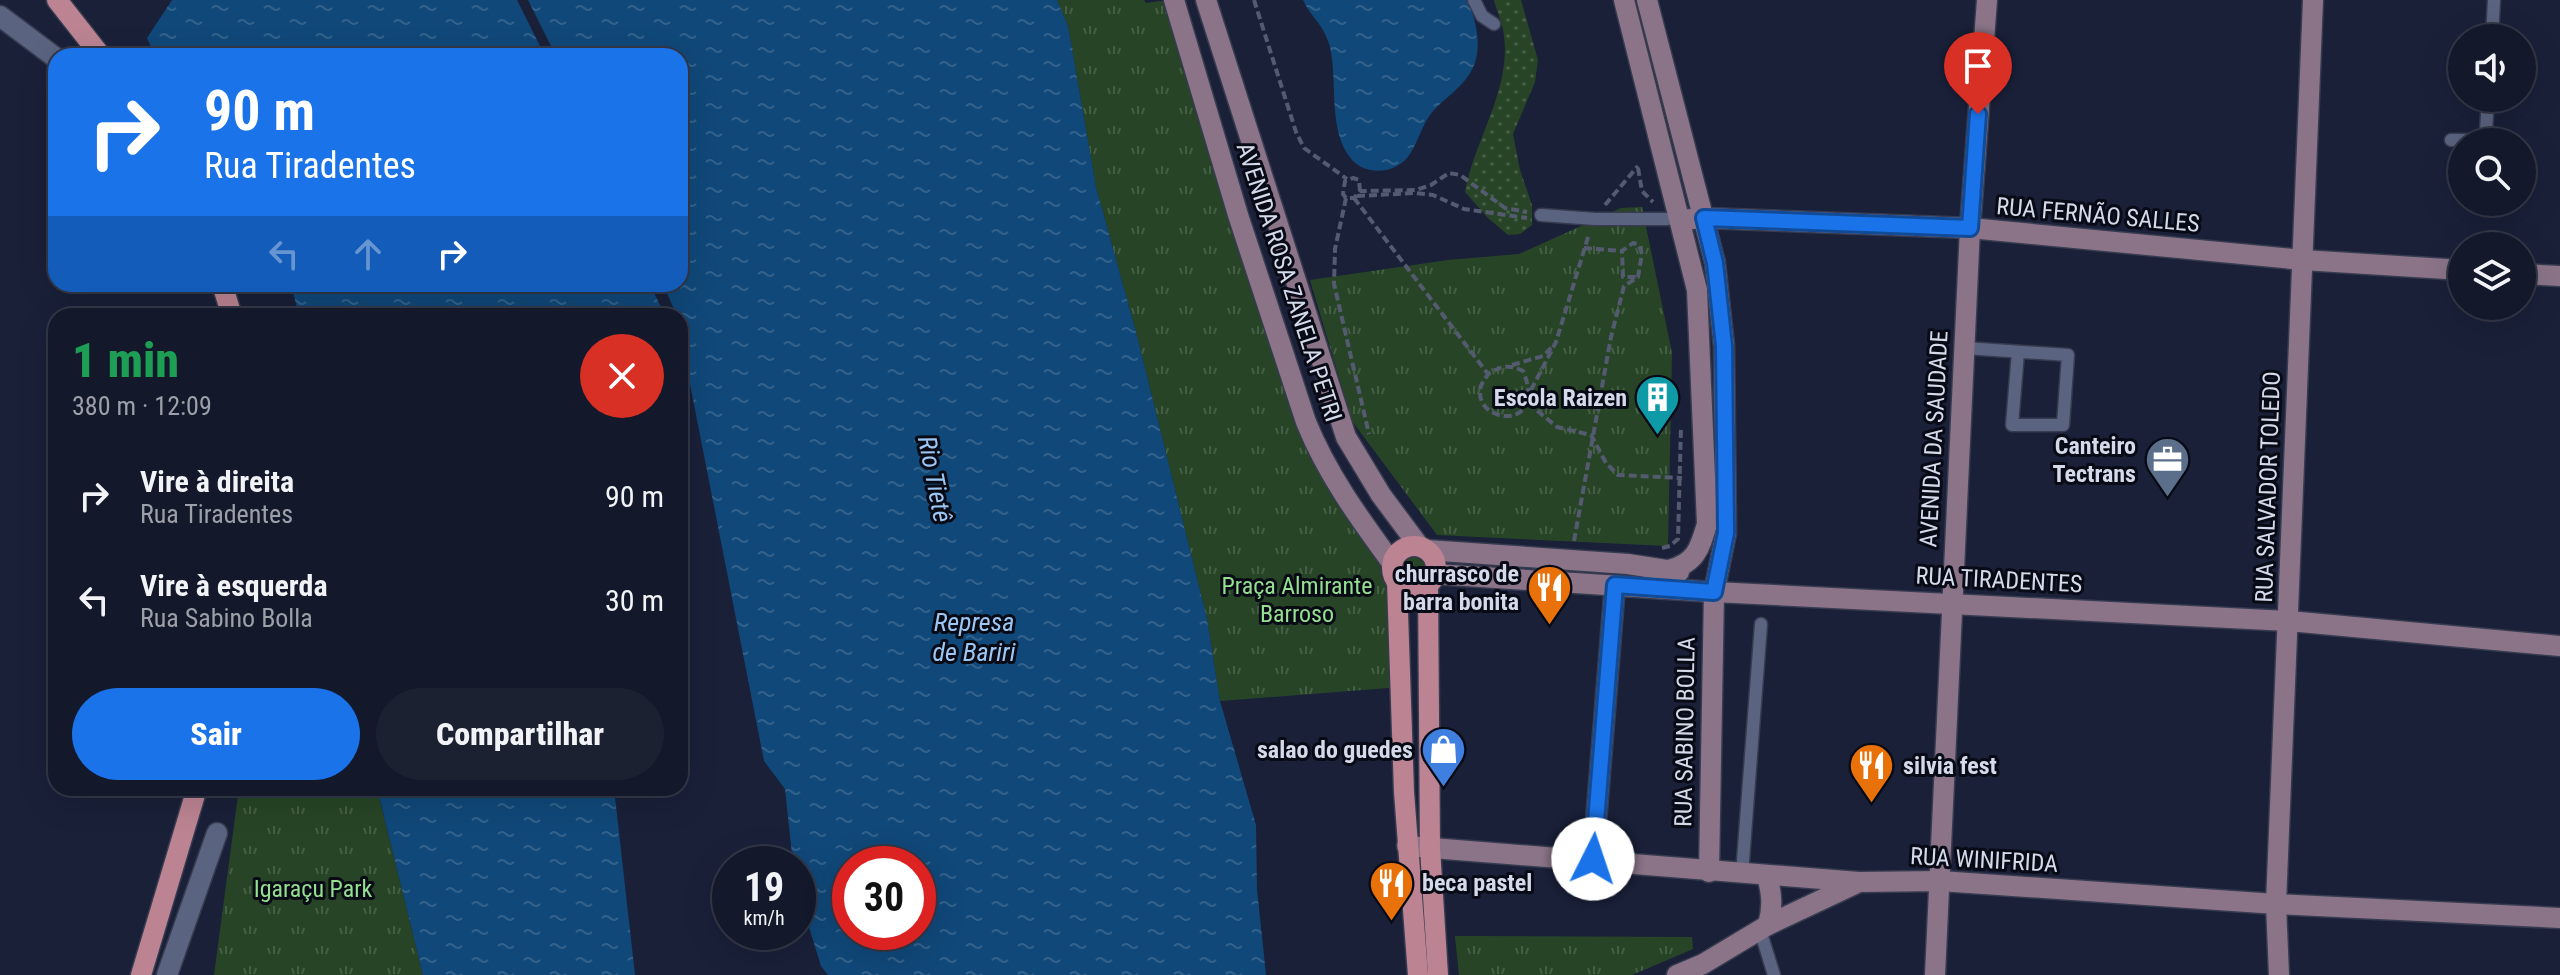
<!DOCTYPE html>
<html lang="pt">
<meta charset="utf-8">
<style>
:root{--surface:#13182a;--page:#1c2132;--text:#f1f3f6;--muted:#9da0a8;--line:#323747;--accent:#1a73e8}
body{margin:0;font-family:"Roboto Condensed",sans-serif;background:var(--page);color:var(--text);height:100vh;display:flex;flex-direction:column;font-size:30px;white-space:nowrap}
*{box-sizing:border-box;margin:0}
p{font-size:26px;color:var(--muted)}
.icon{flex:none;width:44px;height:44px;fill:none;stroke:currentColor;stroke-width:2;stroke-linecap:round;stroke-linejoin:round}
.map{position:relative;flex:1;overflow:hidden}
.side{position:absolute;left:48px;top:308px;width:640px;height:488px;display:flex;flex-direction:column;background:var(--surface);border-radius:24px;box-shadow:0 8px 32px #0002,0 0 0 2px var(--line)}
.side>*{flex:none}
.banner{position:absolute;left:48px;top:48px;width:640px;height:244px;border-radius:24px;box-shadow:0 8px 32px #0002,0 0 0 2px var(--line);background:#1a73e8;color:#fff;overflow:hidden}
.fabs{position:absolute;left:2448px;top:24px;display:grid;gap:16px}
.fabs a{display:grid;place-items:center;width:88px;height:88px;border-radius:50%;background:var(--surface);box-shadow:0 8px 32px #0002,0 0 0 2px var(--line);font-size:40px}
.speed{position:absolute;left:712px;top:846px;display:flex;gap:16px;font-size:40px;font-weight:700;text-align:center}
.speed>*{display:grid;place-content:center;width:104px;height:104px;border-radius:50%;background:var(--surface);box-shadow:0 8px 32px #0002,0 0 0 2px var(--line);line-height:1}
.speed small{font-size:20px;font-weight:400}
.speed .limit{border:12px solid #d22;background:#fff;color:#111}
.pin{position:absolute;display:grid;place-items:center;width:68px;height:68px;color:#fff;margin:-82px -34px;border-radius:50% 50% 50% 0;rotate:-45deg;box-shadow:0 0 8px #0007}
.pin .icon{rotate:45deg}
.me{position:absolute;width:88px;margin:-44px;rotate:4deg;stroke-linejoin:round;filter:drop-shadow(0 0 6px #0008)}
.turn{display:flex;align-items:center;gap:28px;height:168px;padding:0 24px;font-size:36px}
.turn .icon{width:104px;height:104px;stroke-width:2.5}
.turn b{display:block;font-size:56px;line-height:68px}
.lanes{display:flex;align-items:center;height:76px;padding:0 24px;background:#0003;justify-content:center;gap:40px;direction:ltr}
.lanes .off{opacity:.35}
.round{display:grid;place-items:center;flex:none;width:84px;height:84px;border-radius:42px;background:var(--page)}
.headline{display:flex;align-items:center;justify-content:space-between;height:136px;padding:0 24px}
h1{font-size:48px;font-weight:800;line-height:60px;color:#1e9e55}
.button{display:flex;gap:16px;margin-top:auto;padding:16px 24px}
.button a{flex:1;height:92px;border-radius:48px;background:var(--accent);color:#fff;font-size:32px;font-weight:800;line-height:92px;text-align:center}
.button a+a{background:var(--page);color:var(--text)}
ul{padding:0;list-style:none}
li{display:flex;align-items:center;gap:24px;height:104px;padding:0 24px}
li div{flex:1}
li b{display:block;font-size:30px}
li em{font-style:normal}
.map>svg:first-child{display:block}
.grass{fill:url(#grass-dots)}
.park{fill:url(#park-tufts)}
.water{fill:url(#water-ripples);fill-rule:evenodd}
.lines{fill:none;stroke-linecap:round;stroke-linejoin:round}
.lane-casing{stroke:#373b50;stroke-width:15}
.street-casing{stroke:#373b50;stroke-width:23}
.secondary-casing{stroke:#373b50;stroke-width:23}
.primary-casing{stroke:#373b50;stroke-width:23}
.path{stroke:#545a70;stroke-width:4;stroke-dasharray:8 4;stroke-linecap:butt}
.lane{stroke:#5a637f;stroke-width:12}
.street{stroke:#5a637f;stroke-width:20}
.secondary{stroke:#8b7488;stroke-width:20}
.primary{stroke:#bc8492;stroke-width:20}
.route-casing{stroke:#114b97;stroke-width:20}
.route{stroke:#1a73e8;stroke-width:14}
.labels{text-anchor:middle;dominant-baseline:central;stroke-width:6;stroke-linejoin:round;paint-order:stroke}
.street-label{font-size:24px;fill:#d4daea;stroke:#080b15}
.poi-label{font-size:24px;font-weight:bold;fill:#d4daea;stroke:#080b15;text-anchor:end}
.park-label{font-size:24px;fill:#95df91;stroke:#080b15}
.water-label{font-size:26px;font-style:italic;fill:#9cc6f3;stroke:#080b15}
</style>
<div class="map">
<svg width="2560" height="975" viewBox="0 0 2560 975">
<defs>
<pattern id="grass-dots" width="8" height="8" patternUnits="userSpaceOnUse" patternTransform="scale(2)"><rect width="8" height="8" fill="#274526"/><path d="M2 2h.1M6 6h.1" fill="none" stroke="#455f46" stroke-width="1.8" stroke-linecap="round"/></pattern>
<pattern id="park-tufts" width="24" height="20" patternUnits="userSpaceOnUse" patternTransform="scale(2)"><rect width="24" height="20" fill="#274526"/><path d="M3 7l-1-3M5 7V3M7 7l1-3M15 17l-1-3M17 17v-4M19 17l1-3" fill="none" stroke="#455f46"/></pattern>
<pattern id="water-ripples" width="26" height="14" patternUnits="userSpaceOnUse" patternTransform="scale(2)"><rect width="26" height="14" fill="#104879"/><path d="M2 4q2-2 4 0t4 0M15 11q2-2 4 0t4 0" fill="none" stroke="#32628c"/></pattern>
</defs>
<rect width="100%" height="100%" fill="#192038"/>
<g class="grass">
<path d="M1494 0H1521L1538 60 1535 82 1513 134 1520 170 1532 205V225L1520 234 1508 235 1488 218 1465 192C1474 141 1511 90 1504 36 1503 24 1497 12 1494 0Z"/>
<circle cx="1414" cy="569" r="19"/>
</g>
<g class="park">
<path d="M1057 0H1144L1146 3 1169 0 1331 485 1391 575 1401 687 1220 701 1207 619 1136 332 1096 187 1068 26Z"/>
<path d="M1642 207 1672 353 1668 546 1437 535 1352 421 1310 280 1448 260 1519 254 1621 208Z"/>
<path d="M239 788H334L378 793 423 975H214Z"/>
<path d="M1455 936 1692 937 1693 949 1632 975H1459Z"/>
</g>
<g class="water">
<path d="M172 0H517L545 56H221L218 47 154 54 147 38Z"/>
<path d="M528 0H1057L1068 26 1096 187 1136 332 1207 619 1220 701 1256 825 1257 889 1266 975H828L821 966 798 892V864H793L785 789 764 761 680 333V316H677L663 284H680V56H556ZM918 864V932H850V864Z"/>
<path d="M1303 0H1468C1474 15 1480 37 1477 54 1473 81 1450 93 1433 111 1422 124 1419 140 1410 154 1398 173 1368 177 1352 160 1327 131 1338 82 1330 47 1324 24 1312 19 1303 0Z"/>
<path d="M291 284H650L665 316H299Z"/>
<path d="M377 788H614L635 975H423Z"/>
</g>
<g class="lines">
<defs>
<g id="lane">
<path d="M1474 0 1482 16 1494 24"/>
<path d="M2492 38 2494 0"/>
<path d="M2451 140H2480L2486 131 2488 98"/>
<path d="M1541 215 1595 219H1668"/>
<path d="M1965 348 2068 355 2063 425H2012L2018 352"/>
<path d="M1742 874 1761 624"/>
<path d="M1760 930 1774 975"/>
</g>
<g id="street">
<path d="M0 16 56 58"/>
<path d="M1593 859 1615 585"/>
<path d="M167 975 217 833"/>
</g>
<g id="secondary">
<path d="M1174 0 1238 215 1306 422C1327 474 1359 518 1392 563"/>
<path d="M1206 0 1346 437 1381 495 1419 546"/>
<path d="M1624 0 1697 290 1707 524C1700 548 1696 563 1669 570"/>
<path d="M1647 0 1715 263 1724 346 1726 533 1714 592 1709 872"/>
<path d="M1680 220 1704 218 1970 228 2303 260 2462 270"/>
<path d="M2522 274 2560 276"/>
<path d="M1427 550 1628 564 1679 572"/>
<path d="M1435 574 1714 592 2289 621 2560 646"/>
<path d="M1407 846 1859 882 1940 881 2276 904 2560 918"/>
<path d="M1767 876C1772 894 1773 907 1768 925"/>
<path d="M1677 975 1703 964 1768 925 1855 884"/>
<path d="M1935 975 1970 228 1987 0"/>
<path d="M2279 975 2276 904 2313 0"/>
</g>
<g id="primary">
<path d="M57 0 101 56"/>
<path d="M222 284 232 316"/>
<circle cx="1414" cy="568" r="22"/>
<path d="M1397 582 1404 792 1418 975"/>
<path d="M1428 585 1430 848 1438 975"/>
<path d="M141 975 197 788"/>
</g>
</defs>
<use href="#lane" class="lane-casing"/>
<use href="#street" class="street-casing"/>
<use href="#secondary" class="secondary-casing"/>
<use href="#primary" class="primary-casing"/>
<g class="path">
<path d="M1254 0 1296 132 1304 148 1347 179"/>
<path d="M1638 168 1642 191 1653 202"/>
<path d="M1360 191 1359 180 1353 178 1345 181 1343 194 1346 198H1354L1360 191 1416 190 1431 185 1449 173 1460 175 1505 208 1527 212"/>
<path d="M1357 196 1415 193 1433 195 1464 209 1527 218"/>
<path d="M1346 198 1335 249 1334 284 1369 434"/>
<path d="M1354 198 1488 374C1501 366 1509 364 1523 371 1548 430 1478 425 1480 391 1480 384 1485 380 1488 374"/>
<path d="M1605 205 1638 166"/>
<path d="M1584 248 1622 251"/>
<path d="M1512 365 1543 356 1552 347"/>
<path d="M1531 390 1556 342 1589 234"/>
<path d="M1528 403 1557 427 1591 435 1606 463 1618 475 1682 478"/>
<path d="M1574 541 1611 337 1624 286 1638 277 1642 254 1639 245 1633 243 1622 251 1623 277H1638"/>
<path d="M1662 548 1670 546 1678 539 1681 426"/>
</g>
<use href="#lane" class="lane"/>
<use href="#street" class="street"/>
<use href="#secondary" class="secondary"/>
<use href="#primary" class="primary"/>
</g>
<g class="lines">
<defs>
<path id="route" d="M1593 859 1615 585 1714 592 1726 533 1724 346 1715 263 1704 218 1970 228 1978 114"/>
</defs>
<use href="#route" class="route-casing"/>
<use href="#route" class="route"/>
</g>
<defs>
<symbol id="building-pin" viewBox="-11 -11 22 30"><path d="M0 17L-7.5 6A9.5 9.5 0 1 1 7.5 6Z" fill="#0f9aa8" stroke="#080b15"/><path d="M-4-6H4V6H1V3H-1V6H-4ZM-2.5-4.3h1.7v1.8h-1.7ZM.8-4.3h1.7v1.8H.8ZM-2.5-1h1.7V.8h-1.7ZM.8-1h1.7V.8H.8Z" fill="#fff"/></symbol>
<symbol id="office-pin" viewBox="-11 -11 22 30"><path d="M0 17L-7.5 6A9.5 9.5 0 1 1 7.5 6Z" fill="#5c6f8a" stroke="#080b15"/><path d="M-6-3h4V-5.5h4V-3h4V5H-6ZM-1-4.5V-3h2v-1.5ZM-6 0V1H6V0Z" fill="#fff"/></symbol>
<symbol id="restaurant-pin" viewBox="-11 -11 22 30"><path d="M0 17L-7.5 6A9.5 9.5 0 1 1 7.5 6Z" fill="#e8710a" stroke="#080b15"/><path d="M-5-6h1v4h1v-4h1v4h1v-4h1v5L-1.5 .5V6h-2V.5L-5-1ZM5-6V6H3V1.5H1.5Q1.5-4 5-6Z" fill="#fff"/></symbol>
<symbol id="shop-pin" viewBox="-11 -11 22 30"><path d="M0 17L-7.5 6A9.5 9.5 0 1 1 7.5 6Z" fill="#3f7fe0" stroke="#080b15"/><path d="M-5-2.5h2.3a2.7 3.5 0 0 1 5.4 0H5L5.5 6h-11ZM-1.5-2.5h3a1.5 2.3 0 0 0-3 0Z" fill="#fff"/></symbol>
</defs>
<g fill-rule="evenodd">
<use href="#building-pin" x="1632" y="372" width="51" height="69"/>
<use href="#office-pin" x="2142" y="434" width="51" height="69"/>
<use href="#restaurant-pin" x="1524" y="562" width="51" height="69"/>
<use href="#shop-pin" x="1418" y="724" width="51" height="69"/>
<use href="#restaurant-pin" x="1846" y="740" width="51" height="69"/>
<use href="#restaurant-pin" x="1366" y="858" width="51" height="69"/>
</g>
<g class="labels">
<g class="street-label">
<text transform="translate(2098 215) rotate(5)">RUA FERNÃO SALLES</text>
<text transform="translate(1289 282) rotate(72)">AVENIDA ROSA ZANELA PETRI</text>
<text transform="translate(1934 439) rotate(-87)">AVENIDA DA SAUDADE</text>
<text transform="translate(2268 487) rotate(-88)">RUA SALVADOR TOLEDO</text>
<text transform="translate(1999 580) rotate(3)">RUA TIRADENTES</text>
<text transform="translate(1685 732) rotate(-89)">RUA SABINO BOLLA</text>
<text transform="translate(1984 860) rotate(3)">RUA WINIFRIDA</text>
</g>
<g class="poi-label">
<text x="1627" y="398">Escola Raizen</text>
<text x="2136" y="446">Canteiro<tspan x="2136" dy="28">Tectrans</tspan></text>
<text x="1519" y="574">churrasco de<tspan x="1519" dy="28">barra bonita</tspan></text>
<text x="1413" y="750">salao do guedes</text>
<text x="1903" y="766" text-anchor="start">silvia fest</text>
<text x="1422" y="883" text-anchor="start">beca pastel</text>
</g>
<g class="park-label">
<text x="1297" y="586">Praça Almirante<tspan x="1297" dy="28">Barroso</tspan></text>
<text x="313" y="889">Igaraçu Park</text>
</g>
<g class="water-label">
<text transform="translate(935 479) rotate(79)">Rio Tietê</text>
<text x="974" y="622">Represa<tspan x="974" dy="30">de Bariri</tspan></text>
</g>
</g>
</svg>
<div class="fabs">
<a><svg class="icon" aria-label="sound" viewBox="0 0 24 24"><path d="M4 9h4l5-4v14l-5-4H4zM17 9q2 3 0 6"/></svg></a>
<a><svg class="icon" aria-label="search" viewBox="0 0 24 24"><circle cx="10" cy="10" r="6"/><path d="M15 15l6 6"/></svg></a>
<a><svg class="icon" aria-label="layers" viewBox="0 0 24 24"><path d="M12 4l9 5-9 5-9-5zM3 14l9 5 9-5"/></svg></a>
</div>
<div class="speed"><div>19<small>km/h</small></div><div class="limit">30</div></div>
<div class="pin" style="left:1978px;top:114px;background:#d93025"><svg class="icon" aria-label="arrive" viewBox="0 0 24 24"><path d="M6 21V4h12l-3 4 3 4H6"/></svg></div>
<svg class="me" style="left:1593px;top:859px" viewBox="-20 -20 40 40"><circle r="19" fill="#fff"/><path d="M0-13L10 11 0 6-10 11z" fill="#1a73e8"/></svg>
<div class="banner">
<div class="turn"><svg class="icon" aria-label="right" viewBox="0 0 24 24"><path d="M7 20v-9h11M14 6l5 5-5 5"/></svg><div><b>90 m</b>Rua Tiradentes</div></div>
<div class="lanes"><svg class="icon off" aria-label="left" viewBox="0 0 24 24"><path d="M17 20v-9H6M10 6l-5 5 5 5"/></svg><svg class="icon off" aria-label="ahead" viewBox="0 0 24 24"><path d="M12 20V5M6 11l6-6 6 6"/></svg><svg class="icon" aria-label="right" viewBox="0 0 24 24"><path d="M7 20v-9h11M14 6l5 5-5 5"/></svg></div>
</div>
<section class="side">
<div class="headline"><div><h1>1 min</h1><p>380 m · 12:09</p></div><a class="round" style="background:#d93025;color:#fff"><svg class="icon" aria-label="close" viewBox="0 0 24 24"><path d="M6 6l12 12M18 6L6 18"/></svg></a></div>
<ul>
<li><svg class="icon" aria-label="right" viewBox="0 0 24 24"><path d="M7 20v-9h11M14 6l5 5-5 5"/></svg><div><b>Vire à direita</b><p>Rua Tiradentes</p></div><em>90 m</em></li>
<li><svg class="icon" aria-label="left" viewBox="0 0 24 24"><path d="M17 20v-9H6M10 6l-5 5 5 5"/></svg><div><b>Vire à esquerda</b><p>Rua Sabino Bolla</p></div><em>30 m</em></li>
</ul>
<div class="button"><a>Sair</a><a>Compartilhar</a></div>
</section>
</div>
